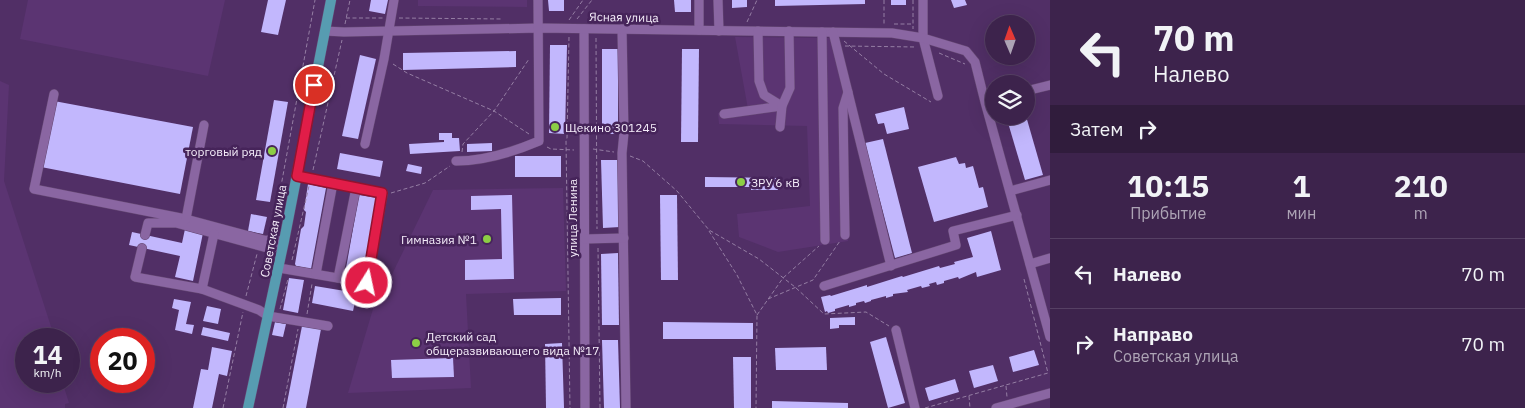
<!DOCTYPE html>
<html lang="ru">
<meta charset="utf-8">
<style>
:root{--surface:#3d234c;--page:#442b53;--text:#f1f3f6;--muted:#ada4b5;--line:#564064}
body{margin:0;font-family:"IBM Plex Sans",sans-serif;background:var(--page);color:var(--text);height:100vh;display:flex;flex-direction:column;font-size:19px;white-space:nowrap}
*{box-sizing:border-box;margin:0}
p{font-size:16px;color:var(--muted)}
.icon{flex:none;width:28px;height:28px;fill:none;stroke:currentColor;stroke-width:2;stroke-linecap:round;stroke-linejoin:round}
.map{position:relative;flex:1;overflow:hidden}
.sheet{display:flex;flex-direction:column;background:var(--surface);width:475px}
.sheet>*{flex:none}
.top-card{background:#3d234c;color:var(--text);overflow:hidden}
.needle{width:32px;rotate:358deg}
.fabs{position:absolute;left:985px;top:15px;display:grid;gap:10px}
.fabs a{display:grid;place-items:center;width:50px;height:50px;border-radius:50%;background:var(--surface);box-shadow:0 5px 20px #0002,0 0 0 1px var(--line);font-size:25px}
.speed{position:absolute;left:15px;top:328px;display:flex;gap:10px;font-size:25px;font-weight:700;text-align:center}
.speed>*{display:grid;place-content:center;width:65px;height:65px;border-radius:50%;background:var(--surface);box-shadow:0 5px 20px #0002,0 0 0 1px var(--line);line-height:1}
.speed small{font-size:12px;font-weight:400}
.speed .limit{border:8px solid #d22;background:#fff;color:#111}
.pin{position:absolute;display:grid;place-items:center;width:42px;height:42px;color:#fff;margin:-21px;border:2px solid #fff;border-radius:50%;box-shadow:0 1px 5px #0007}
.me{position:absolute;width:55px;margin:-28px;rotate:10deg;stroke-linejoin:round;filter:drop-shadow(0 0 4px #0008)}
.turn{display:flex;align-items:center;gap:18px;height:105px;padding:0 20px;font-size:22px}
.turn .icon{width:65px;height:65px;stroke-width:2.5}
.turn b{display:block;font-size:35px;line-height:42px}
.then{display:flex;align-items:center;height:48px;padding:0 20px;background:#0003;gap:10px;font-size:19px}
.eta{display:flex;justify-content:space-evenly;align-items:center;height:85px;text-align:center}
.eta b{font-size:30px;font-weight:700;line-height:35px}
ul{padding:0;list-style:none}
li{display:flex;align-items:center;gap:15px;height:70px;padding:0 20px;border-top:1px solid var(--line)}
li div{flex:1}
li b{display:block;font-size:19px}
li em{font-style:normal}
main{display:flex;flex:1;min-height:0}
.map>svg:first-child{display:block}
.built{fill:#5b3472}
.building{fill:#c2b7fd}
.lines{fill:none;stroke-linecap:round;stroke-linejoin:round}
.minor-casing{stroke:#654873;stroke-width:10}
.major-casing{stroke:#654873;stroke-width:11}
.path{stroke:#957ea4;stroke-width:1;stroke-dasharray:4 2.5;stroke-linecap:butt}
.minor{stroke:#8a66a2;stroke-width:9}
.major{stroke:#579cb1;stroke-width:10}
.route-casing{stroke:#92132f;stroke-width:12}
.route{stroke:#e11d48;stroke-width:9}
.poi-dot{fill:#8cce45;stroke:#46245a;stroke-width:2}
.labels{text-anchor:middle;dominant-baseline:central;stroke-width:5;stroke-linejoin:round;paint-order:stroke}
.street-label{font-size:12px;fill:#f5edfa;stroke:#46245a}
.poi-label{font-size:12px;fill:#f5edfa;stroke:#46245a;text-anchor:start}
</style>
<main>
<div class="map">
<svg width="1050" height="408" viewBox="0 0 1050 408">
<rect width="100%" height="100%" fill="#512f66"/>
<g class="built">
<path d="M28 0H225L208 76 20 39Z"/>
<path d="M418 0H527V7L418 6Z"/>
<path d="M735 37 830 38 846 102 848 241 778 252 739 237 737 214 810 206 807 126 719 124 718 113 748 109Z"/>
<path d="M0 81 9 85 4 181 55 339H26V381H62L69 403 65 404V408H0Z"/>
<path d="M563 188 566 291 466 294 471 388 348 393 376 299 381 297 433 190Z"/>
</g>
<g class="building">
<path d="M268 0H286L278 35 261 32Z"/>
<path d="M371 0H388L385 14 369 11Z"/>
<path d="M548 0H564V11H549Z"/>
<path d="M674 0H691V12H675Z"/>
<path d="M732 0H747V7L732 8Z"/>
<path d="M775 0H865V4L775 6Z"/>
<rect x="891" y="0" width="15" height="5"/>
<path d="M951 0H965L967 5 954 8Z"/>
<path d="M550 45H567L565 134 549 133Z"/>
<rect x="602" y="49" width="16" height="85"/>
<path d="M682 49H699L698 142H681Z"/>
<path d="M516 51V67L403 70V53Z"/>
<path d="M360 55 376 59 358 139 342 136Z"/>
<path d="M274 100 288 102 270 202 256 200Z"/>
<path d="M54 101 193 127 180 194 41 167Z"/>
<path d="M904 107 909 129 887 134 884 123 878 124 875 114Z"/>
<path d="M1006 116H1026L1043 175 1025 180Z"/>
<path d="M439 133H452V138H459L460 151 410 154 409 144 444 142V140H439Z"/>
<path d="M883 139 912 253 895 258 865 143Z"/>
<path d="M492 143V151L467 152V144Z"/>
<path d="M340 153 383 161 380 177 337 169Z"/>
<rect x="515" y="156" width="46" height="21"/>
<path d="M956 157 959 164 965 163 966 168 973 166 979 188 983 187 988 207 934 222 918 167Z"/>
<path d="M601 160H618L620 227 603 228Z"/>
<path d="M408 164 422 167 421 174 406 171Z"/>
<path d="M705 177 778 178V190H751V187H705Z"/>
<path d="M308 184 326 188 311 269 296 266 295 264 301 229 304 226 306 212 304 210Z"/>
<path d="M359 195 377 198 362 277 345 274Z"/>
<path d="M512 195 514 279 465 280V260L502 259 501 209 471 210V196Z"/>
<path d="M660 195H677L678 280H661Z"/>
<path d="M251 214 267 217 263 234 248 231Z"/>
<path d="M185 229 203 233 193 281 175 277 180 256 129 245 132 232 182 243Z"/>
<path d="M991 231 1001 270 977 277 976 272 959 279 958 277 944 281V283L937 285 936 282 929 284 930 286 922 288 921 286 907 290 908 292 893 294V296L886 298V296L871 300V301L865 303 864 301 856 303V305L849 307V305L835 309V311L828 313 827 311 825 312 821 297 830 295 831 296 867 285V287L902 276 903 277 939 266 940 268 955 264 954 262 973 257 967 238Z"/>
<path d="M618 253 619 325H602L601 254Z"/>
<path d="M289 278 304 280 298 313 283 310Z"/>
<path d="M315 286 357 293 353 311 312 303Z"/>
<path d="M561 298V315H514L513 299Z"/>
<path d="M174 299 191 302 186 324 194 325 192 334 175 330 179 310 172 308Z"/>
<path d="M207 306 221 309 218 324 203 321Z"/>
<path d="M855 317V325H839V328L830 329V318Z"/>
<path d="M275 322 286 324 283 337 272 335Z"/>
<path d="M663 322 753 323V339H663Z"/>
<path d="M302 326 321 329 306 408H286Z"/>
<path d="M203 327 230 333 228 341 201 335Z"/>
<path d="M886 337 905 403 888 408 870 342Z"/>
<path d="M602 340H618L620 408H604Z"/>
<path d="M562 343 564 408H546L545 344Z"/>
<path d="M212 347 232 351 227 376 219 374 212 408H193L201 369 208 370Z"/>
<path d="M826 347 827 370H776L775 348Z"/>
<path d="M1034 350 1039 365 1013 372 1009 357Z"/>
<path d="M733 357H751V408H734Z"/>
<path d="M453 358 454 377 392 378 391 360Z"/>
<path d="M993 365 998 381 974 388 969 371Z"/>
<path d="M955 379 959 392 929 401 925 388Z"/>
<path d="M772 401 848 403V408H772Z"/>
</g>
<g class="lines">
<defs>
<g id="minor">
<path d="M699 0V30"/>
<path d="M718 0 719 31"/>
<path d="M923 0V38L938 96"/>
<path d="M584 29 585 408"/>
<path d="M622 29 624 133 622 153 626 408"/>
<path d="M325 31 344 32 539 28 892 33 923 38 966 51 975 62 985 102 1050 337"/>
<path d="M822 32 825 240"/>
<path d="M833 32 891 266"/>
<path d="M1026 91 1050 85"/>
<path d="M54 94 34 189 186 219 264 240 284 241 271 249 176 223H148L145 235"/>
<path d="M724 114 782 106 764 95 759 81 758 31"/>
<path d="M780 127 782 106 790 88 789 31"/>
<path d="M365 144 384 59 394 0"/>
<path d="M456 161C485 161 513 152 539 141L538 0"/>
<path d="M1010 191 1050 180"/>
<path d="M186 219 204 125"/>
<path d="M845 235 843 108 848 92"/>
<path d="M585 239 624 238"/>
<path d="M142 248 135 277 202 289 259 310 268 316 328 326"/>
<path d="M1030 264 1050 258"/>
<path d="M279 268 367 283 383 193 297 176"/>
<path d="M316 274 333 183"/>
<path d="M338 278 356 188"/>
<path d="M824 286 956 245 953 231 1017 215"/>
<path d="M202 289 214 234"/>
<path d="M896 330 915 408"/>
<path d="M996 408 1050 393"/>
</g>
<path id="major" d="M248 408 284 241 331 0"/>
</defs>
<use href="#minor" class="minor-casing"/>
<use href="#major" class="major-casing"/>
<g class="path">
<path d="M884 0V24"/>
<path d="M913 0V29"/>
<path d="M346 18H383"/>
<path d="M399 18 503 19"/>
<path d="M577 19 592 0"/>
<path d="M569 20 583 0"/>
<path d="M747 22 757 0"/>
<path d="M345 24 350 0"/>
<path d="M894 24H913"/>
<path d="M569 37 567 138 566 141 570 408"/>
<path d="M596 38 597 229"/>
<path d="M844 41 884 74 931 102"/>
<path d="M845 46 916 47"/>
<path d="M939 53 965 64"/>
<path d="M393 64 407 73 494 111 529 134"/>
<path d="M547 147 551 149 574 150"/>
<path d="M593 149 614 152"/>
<path d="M462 152 463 144 494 111 529 59"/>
<path d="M630 156 643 161 677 191 709 230 759 259 795 287 824 314 866 312 889 326"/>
<path d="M313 170 342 40"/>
<path d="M391 193 425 183 450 166"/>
<path d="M709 231 737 275 757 315 756 408"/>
<path d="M271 232 273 230 315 0"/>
<path d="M598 248 600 408"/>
<path d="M292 260 309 186"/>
<path d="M246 296 257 254"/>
<path d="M768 299 813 280 840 241"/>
<path d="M280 309 288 279"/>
<path d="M307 314 312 284"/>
<path d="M757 315 783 278 819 246"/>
<path d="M1006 386 1007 397"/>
<path d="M969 396 970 408"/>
<path d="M223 408 243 312"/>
<path d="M283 408 298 329"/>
<path d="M925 408 1048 373 1024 279"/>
</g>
<use href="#minor" class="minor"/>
<use href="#major" class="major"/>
</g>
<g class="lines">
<defs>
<path id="route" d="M314 85 297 176 382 193 367 283"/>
</defs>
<use href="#route" class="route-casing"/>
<use href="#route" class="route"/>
</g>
<g class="poi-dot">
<circle cx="555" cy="127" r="5"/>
<circle cx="272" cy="151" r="5"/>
<circle cx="741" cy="182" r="5"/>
<circle cx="487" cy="239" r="5"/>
<circle cx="416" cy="343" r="5"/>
</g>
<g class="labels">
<g class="street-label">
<text transform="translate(624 17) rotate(1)">Ясная улица</text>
<text transform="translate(572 218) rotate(-90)">улица Ленина</text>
<text transform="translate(273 231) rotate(-79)">Советская улица</text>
</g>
<g class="poi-label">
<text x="565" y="127">Щекино 301245</text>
<text x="262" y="151" text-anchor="end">торговый ряд</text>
<text x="751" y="182">ЗРУ 6 кВ</text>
<text x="477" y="239" text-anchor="end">Гимназия №1</text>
<text x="426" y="336">Детский сад<tspan x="426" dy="14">общеразвивающего вида №17</tspan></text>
</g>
</g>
</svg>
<div class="fabs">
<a><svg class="needle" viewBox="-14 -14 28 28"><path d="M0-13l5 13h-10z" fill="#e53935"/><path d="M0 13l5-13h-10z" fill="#ada4b5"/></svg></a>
<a><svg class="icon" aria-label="layers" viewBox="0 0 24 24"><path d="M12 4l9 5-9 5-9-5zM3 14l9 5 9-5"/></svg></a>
</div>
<div class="speed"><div>14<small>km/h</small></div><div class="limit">20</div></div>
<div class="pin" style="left:314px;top:85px;background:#d93025"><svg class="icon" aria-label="arrive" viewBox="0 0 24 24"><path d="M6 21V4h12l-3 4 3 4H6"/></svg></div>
<svg class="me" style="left:367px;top:283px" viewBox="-20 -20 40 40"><circle r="17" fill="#e11d48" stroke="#fff" stroke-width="3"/><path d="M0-11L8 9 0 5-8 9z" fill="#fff"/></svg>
</div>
<section class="sheet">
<div class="top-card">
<div class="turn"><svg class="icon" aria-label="left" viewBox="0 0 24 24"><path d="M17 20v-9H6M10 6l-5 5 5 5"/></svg><div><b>70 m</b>Налево</div></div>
<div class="then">Затем<svg class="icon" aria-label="right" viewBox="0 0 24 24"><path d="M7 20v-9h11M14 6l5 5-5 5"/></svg></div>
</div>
<div class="eta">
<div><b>10:15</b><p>Прибытие</p></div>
<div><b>1</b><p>мин</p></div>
<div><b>210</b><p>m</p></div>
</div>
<ul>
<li><svg class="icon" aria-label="left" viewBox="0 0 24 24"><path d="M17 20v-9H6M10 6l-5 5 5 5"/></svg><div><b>Налево</b></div><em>70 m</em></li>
<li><svg class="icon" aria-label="right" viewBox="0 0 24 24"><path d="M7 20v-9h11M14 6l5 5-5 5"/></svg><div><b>Направо</b><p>Советская улица</p></div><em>70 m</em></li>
</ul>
</section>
</main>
